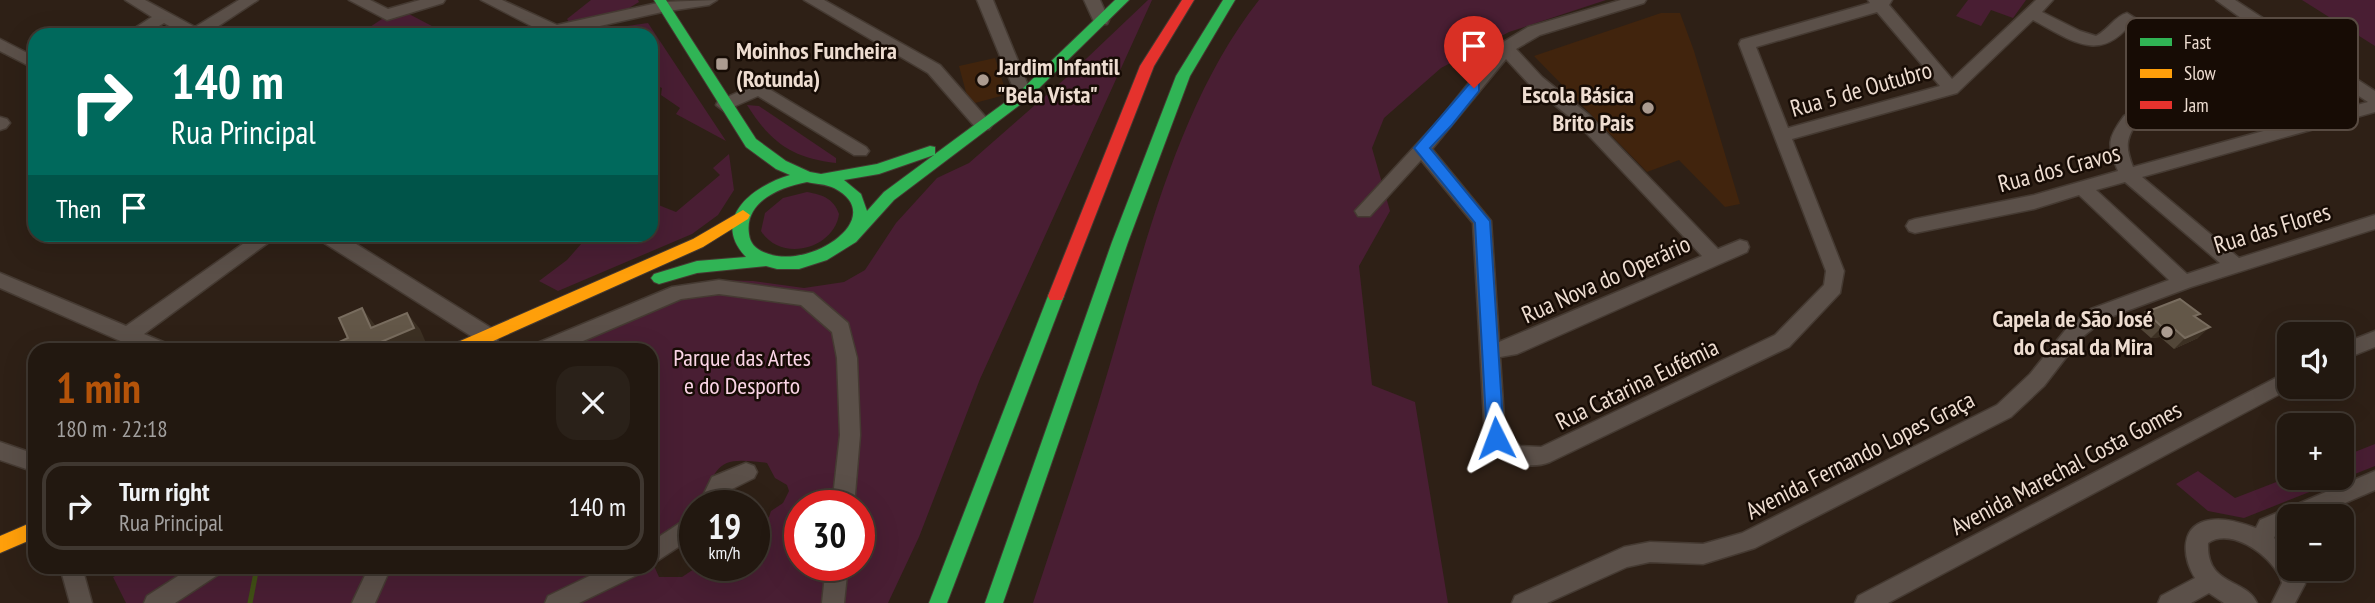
<!DOCTYPE html>
<meta charset="utf-8">
<style>
:root{--surface:#221810;--page:#2a2119;--text:#f1f3f6;--muted:#a2a09f;--line:#3f3730;--accent:#b45309}
body{margin:0;font-family:"PT Sans Narrow",sans-serif;background:var(--page);color:var(--text);height:100vh;display:flex;flex-direction:column;font-size:26px;white-space:nowrap}
*{box-sizing:border-box;margin:0}
p{font-size:23px;color:var(--muted)}
.icon{flex:none;width:38px;height:38px;fill:none;stroke:currentColor;stroke-width:2;stroke-linecap:round;stroke-linejoin:round}
.map{position:relative;flex:1;overflow:hidden}
.panel{position:absolute;left:28px;top:343px;width:630px;height:231px;display:flex;flex-direction:column;background:var(--surface);border-radius:21px;box-shadow:0 7px 28px #0002,0 0 0 2px var(--line)}
.panel>*{flex:none}
.guide{position:absolute;left:28px;top:28px;width:630px;height:214px;border-radius:21px;box-shadow:0 7px 28px #0002,0 0 0 2px var(--line);background:#00695c;color:#fff;overflow:hidden}
.controls{position:absolute;left:2277px;top:322px;display:grid;gap:14px}
.controls a{display:grid;place-items:center;width:77px;height:77px;border-radius:14px;background:var(--surface);box-shadow:0 7px 28px #0002,0 0 0 2px var(--line);font-size:35px}
.speed{position:absolute;left:679px;top:490px;display:flex;gap:14px;font-size:35px;font-weight:700;text-align:center}
.speed>*{display:grid;place-content:center;width:91px;height:91px;border-radius:50%;background:var(--surface);box-shadow:0 7px 28px #0002,0 0 0 2px var(--line);line-height:1}
.speed small{font-size:18px;font-weight:400}
.speed .limit{border:10px solid #d22;background:#fff;color:#111}
.pin{position:absolute;display:grid;place-items:center;width:60px;height:60px;color:#fff;margin:-72px -30px;border-radius:50% 50% 50% 0;rotate:-45deg;box-shadow:0 0 7px #0007}
.pin .icon{rotate:45deg}
.me{position:absolute;width:77px;margin:-38px;rotate:357deg;stroke-linejoin:round;filter:drop-shadow(0 0 5px #0008)}
.turn{display:flex;align-items:center;gap:24px;height:147px;padding:0 28px;font-size:32px}
.turn .icon{width:91px;height:91px;stroke-width:2.5}
.turn b{display:block;font-size:49px;line-height:60px}
.then{display:flex;align-items:center;height:66px;padding:0 28px;background:#0003;gap:14px;font-size:26px}
.round{display:grid;place-items:center;flex:none;width:74px;height:74px;border-radius:21px;background:var(--page)}
.head{display:flex;align-items:center;justify-content:space-between;height:119px;padding:0 28px}
h1{font-size:42px;font-weight:800;line-height:52px;color:var(--accent)}
ul{padding:0;list-style:none}
li{display:flex;align-items:center;gap:21px;height:88px;margin:0 14px 10px;padding:0 14px;border:4px solid var(--line);border-radius:21px}
li div{flex:1}
li b{display:block;font-size:26px}
li em{font-style:normal}
.map>svg:first-child{display:block}
.built{fill:#41240d}
.green{fill:#491e33;fill-rule:evenodd}
.lines{fill:none;stroke-linecap:round;stroke-linejoin:round}
.stream{stroke:#404f15;stroke-width:5}
.street-casing{stroke:#453a32;stroke-width:3}
.fast-casing{stroke:#453a32;stroke-width:2}
.slow-casing{stroke:#453a32;stroke-width:2}
.jam-casing{stroke:#453a32;stroke-width:2}
.street{fill:#5b5049;fill-rule:evenodd}
.fast{fill:#30b455;fill-rule:evenodd}
.slow{fill:#ff9f0a;fill-rule:evenodd}
.jam{fill:#e5322d;fill-rule:evenodd}
.wall{fill:#524638}
.shaded-wall{fill:#3c3023}
.building{fill:#635748;stroke:#786c5e;stroke-width:2}
.route{fill:#1a73e8;stroke:#114b97;stroke-width:2}
.poi-dot{fill:#ab9b90;stroke:#170c05;stroke-width:2.5}
.labels{text-anchor:middle;dominant-baseline:central;stroke-width:5;stroke-linejoin:round;paint-order:stroke}
.poi-label{font-size:24px;font-weight:bold;fill:#eeddd1;stroke:#170c05;text-anchor:start}
.street-label{font-size:24px;fill:#eeddd1;stroke:#170c05}
.park-label{font-size:24px;fill:#fbd5e6;stroke:#170c05}
.key{fill:#170c05;stroke:#584b42;stroke-width:2}
.key-label{font-size:19px;fill:#eeddd1}
</style>
<div class="map">
<svg width="2375" height="603" viewBox="0 0 2375 603">
<rect width="100%" height="100%" fill="#2e2016"/>
<g class="built">
<path d="M1661 13H1680L1694 51 1740 204 1725 207 1679 160 1647 172 1534 56Z"/>
<path d="M995 58 1005 89 1001 96 975 103 967 96 959 66Z"/>
</g>
<g class="green">
<path d="M591 0H638L639 2 624 11 569 22 567 19Z"/>
<path d="M1148 0H1152L980 379 919 537 888 603H126L113 577 134 567H651V559L659 577H682L700 565H754V528L769 517 771 511 783 503 789 491 787 485 775 478 767 463C718 456 718 463 700 506H695V514L651 551V350H527L676 286 720 280 753 281 804 288 844 282 865 270 896 223 937 178 969 163 1067 77ZM800 506H859V565H800Z"/>
<path d="M1259 0H1606L1509 32 1441 68 1384 118 1372 148 1390 211 1359 266 1372 385 1415 402 1448 603H1033C1058 526 1085 449 1108 371 1145 247 1178 103 1259 0Z"/>
<path d="M1968 0H2026L2013 18 1991 10 1981 26 1956 16Z"/>
<path d="M2302 0H2375V46Z"/>
<path d="M409 14 449 35H372L364 31 382 19Z"/>
<path d="M648 23 726 141 676 114 680 108 661 95 662 88 651 83V35H602L617 32 620 27Z"/>
<path d="M747 105 759 106 836 158V163C792 158 771 143 747 105Z"/>
<path d="M729 154 734 190 718 215 692 234 558 291 539 281 567 260 589 235 651 234V202L676 212 720 175 713 168Z"/>
<path d="M807 192C823 195 833 198 839 214 834 249 781 263 761 231L765 213 783 198Z"/>
<path d="M2375 444V466L2244 518 2208 511 2176 484 2198 471 2235 498 2289 477 2342 478V457Z"/>
</g>
<g class="lines">
<path class="stream" d="M250 603 256 572"/>
<defs>
<g id="street">
<path d="M125 0H145L195 27 239 0H258L205 35H185L164 23 144 35H124L152 17Z"/>
<path d="M349 0H370L388 9 420 0H445L443 3 387 20Z"/>
<path d="M481 0H502L557 25 662 2 717 0 709 5 662 12 560 35H549Z"/>
<path d="M804 0H824L940 65 989 121 992 125 989 129H977L928 73Z"/>
<path d="M977 0H993L1032 95 1030 99 1024 101 1016 95Z"/>
<path d="M1084 0H1100L1109 20 1107 24H1095Z"/>
<path d="M1621 0H1646L1644 3 1540 35 1516 49 1542 77 1589 115 1718 249 1740 240 1747 242 1749 247 1747 252 1722 263 1517 354 1500 357 1505 435 1520 446 1541 447 1775 335 1824 285 1826 271 1739 44 1741 40 1870 3 1868 0H1892L1889 5 1952 79 2036 0H2053L2042 12 2080 31 2096 36C2108 30 2115 16 2127 13L2135 18C2102 65 2074 42 2033 20L1957 93 1792 139 1844 271 1840 293 1789 347 1550 462C1527 471 1496 461 1485 438L1473 223 1421 160 1370 216H1358L1355 211 1440 119 1500 44 1528 27ZM1877 12 1940 86 1788 128 1756 47ZM1506 59 1530 85 1577 123 1702 256 1499 342 1491 221 1432 149Z"/>
<path d="M2216 0H2235L2375 91V112L2142 177 2239 258 2375 215V229L2191 287 2105 319 2081 338 2044 386 2011 417 1755 548 1703 564 1650 562 1627 567 1547 603H1512L1515 596 1624 547 1650 542 1703 544 1742 533 1997 405 2030 374 2067 328 2091 309 2169 280 2079 195 2034 209 1915 233 1909 231 1906 226 1909 221 1915 219 2034 195 2118 171C2107 145 2107 139 2124 116L2259 31ZM2271 38 2368 102 2133 167C2126 149 2125 140 2136 124ZM2125 182 2220 263 2187 274 2096 190Z"/>
<path d="M0 39 35 57V69L0 51Z"/>
<path d="M759 83 866 147 869 151 866 155H854L758 96 724 111 716 105 718 101Z"/>
<path d="M0 117 7 119 10 123 6 128 0 130Z"/>
<path d="M257 234H280L144 334 168 344 171 350H141L0 288V273L126 326Z"/>
<path d="M316 234H340L496 331 499 337 496 343 489 345 482 343 318 239Z"/>
<path d="M719 280 813 293 848 323 857 358 860 435 854 506H832L840 435 837 358 832 332 801 305 719 294 681 299 562 350H532L535 344 672 287Z"/>
<path d="M2375 331V347L2342 360V344Z"/>
<path d="M2289 371V387H2293L1888 603H1855L1858 596Z"/>
<path d="M0 442 35 454V472L0 460Z"/>
<path d="M746 463 754 466 757 472 754 478 728 491 720 506H698L712 477Z"/>
<path d="M2375 471V490L2315 516H2289V528L2276 534 2274 538 2289 551V569H2301L2305 584 2295 603H2272L2282 583C2276 559 2233 526 2208 543 2206 587 2246 578 2257 603H2224L2209 593 2191 603H2158L2161 596 2195 578C2182 557 2179 524 2211 520 2227 518 2241 523 2256 528L2260 520Z"/>
<path d="M695 513V536L651 565V542Z"/>
<path d="M826 565H848L844 603H822Z"/>
<path d="M60 567H82L92 603H70Z"/>
<path d="M192 567H222L219 574 175 603H144L147 596Z"/>
<path d="M369 567H391L375 603H352Z"/>
<path d="M608 567H642L639 574 579 603H545L548 596Z"/>
</g>
<g id="fast">
<path d="M654 0H666L756 139 786 161 810 172 821 174 877 164 930 146 935 147V154L1019 92 1115 0H1129L1029 98 894 200 856 242 827 260 799 269H777L766 266 697 273 659 284 654 282 651 278 654 274 697 261 746 257C709 218 755 185 790 175L776 169 746 147ZM934 155 884 192 867 211 861 194 844 180 879 174ZM807 182C815 184 826 184 834 188 890 217 810 271 766 253 757 250 750 244 749 234 744 201 781 187 807 182Z"/>
<path d="M1223 0H1235L1190 76 1128 242 1003 603H985L1112 242 1176 76Z"/>
<path d="M1056 290 1062 292 1064 296 947 603H929L1048 296 1050 292Z"/>
</g>
<g id="slow">
<path d="M743 210 750 215 748 219 703 247 473 350H449L451 345 693 239Z"/>
<path d="M35 521V538L0 553V536Z"/>
</g>
<path id="jam" d="M1182 0H1194L1154 66 1064 296 1062 300H1050L1048 296 1140 66Z"/>
</defs>
<use href="#street" class="street-casing"/>
<use href="#fast" class="fast-casing"/>
<use href="#slow" class="slow-casing"/>
<use href="#jam" class="jam-casing"/>
<use href="#street" class="street"/>
<use href="#fast" class="fast"/>
<use href="#slow" class="slow"/>
<use href="#jam" class="jam"/>
</g>
<path class="wall" d="M2146 312 2197 318 2198 338 2174 349 2160 337 2151 338 2135 324Z"/>
<g class="shaded-wall">
<path d="M362 308 375 325 382 341 407 313 420 329 427 345 414 350H362L371 328Z"/>
<path d="M2170 325 2160 337 2151 338 2162 327Z"/>
<path d="M2210 327 2198 338 2174 349 2185 338Z"/>
</g>
<g class="building">
<path d="M2180 299 2200 314 2194 316 2210 327 2185 338 2170 325 2162 327 2146 312Z"/>
<path d="M362 308 371 328 407 313 414 328 362 350H322L348 338 339 318Z"/>
</g>
<path class="route" d="M1474 83 1479 84V91L1451 126 1430 148 1490 221 1504 438 1502 443 1496 445 1489 443 1487 438 1475 223 1414 148 1469 84Z"/>
<g class="poi-dot">
<rect x="715" y="57" width="14" height="14" rx="3.5"/>
<circle cx="983" cy="80" r="7"/>
<circle cx="1648" cy="108" r="7"/>
<circle cx="2167" cy="332" r="7"/>
</g>
<g class="labels">
<g class="poi-label">
<text x="736" y="50">Moinhos Funcheira<tspan x="736" dy="28">(Rotunda)</tspan></text>
<text x="997" y="66">Jardim Infantil<tspan x="997" dy="28">"Bela Vista"</tspan></text>
<text x="1634" y="94" text-anchor="end">Escola Básica<tspan x="1634" dy="28">Brito Pais</tspan></text>
<text x="2153" y="318" text-anchor="end">Capela de São José<tspan x="2153" dy="28">do Casal da Mira</tspan></text>
</g>
<g class="street-label">
<text transform="translate(1861 89) rotate(-16)">Rua 5 de Outubro</text>
<text transform="translate(2059 168) rotate(-15)">Rua dos Cravos</text>
<text transform="translate(2272 228) rotate(-17)">Rua das Flores</text>
<text transform="translate(1606 279) rotate(-24)">Rua Nova do Operário</text>
<text transform="translate(1637 384) rotate(-26)">Rua Catarina Eufémia</text>
<text transform="translate(1860 455) rotate(-27)">Avenida Fernando Lopes Graça</text>
<text transform="translate(2066 468) rotate(-28)">Avenida Marechal Costa Gomes</text>
</g>
<g class="park-label">
<text x="742" y="357">Parque das Artes<tspan x="742" dy="28">e do Desporto</tspan></text>
</g>
</g>
<rect x="2126" y="18" width="232" height="112" rx="10" class="key"/>
<rect x="2140" y="38" width="32" height="8" fill="#30b455"/>
<rect x="2140" y="69" width="32" height="9" fill="#ff9f0a"/>
<rect x="2140" y="101" width="32" height="8" fill="#e5322d"/>
<g class="key-label">
<text x="2184" y="49">Fast</text>
<text x="2184" y="80">Slow</text>
<text x="2184" y="112">Jam</text>
</g>
</svg>
<div class="controls">
<a><svg class="icon" aria-label="sound" viewBox="0 0 24 24"><path d="M4 9h4l5-4v14l-5-4H4zM17 9q2 3 0 6"/></svg></a>
<a>+</a>
<a>−</a>
</div>
<div class="speed"><div>19<small>km/h</small></div><div class="limit">30</div></div>
<div class="pin" style="left:1474px;top:88px;background:#d93025"><svg class="icon" aria-label="arrive" viewBox="0 0 24 24"><path d="M6 21V4h12l-3 4 3 4H6"/></svg></div>
<svg class="me" style="left:1496px;top:438px" viewBox="-20 -20 40 40"><path d="M0-17L14 15 0 8-14 15z" fill="#1a73e8" stroke="#fff" stroke-width="4"/></svg>
<div class="guide">
<div class="turn"><svg class="icon" aria-label="right" viewBox="0 0 24 24"><path d="M7 20v-9h11M14 6l5 5-5 5"/></svg><div><b>140 m</b>Rua Principal</div></div>
<div class="then">Then<svg class="icon" aria-label="arrive" viewBox="0 0 24 24"><path d="M6 21V4h12l-3 4 3 4H6"/></svg></div>
</div>
<section class="panel">
<div class="head"><div><h1>1 min</h1><p>180 m · 22:18</p></div><a class="round"><svg class="icon" aria-label="close" viewBox="0 0 24 24"><path d="M6 6l12 12M18 6L6 18"/></svg></a></div>
<ul>
<li><svg class="icon" aria-label="right" viewBox="0 0 24 24"><path d="M7 20v-9h11M14 6l5 5-5 5"/></svg><div><b>Turn right</b><p>Rua Principal</p></div><em>140 m</em></li>
</ul>
</section>
</div>
